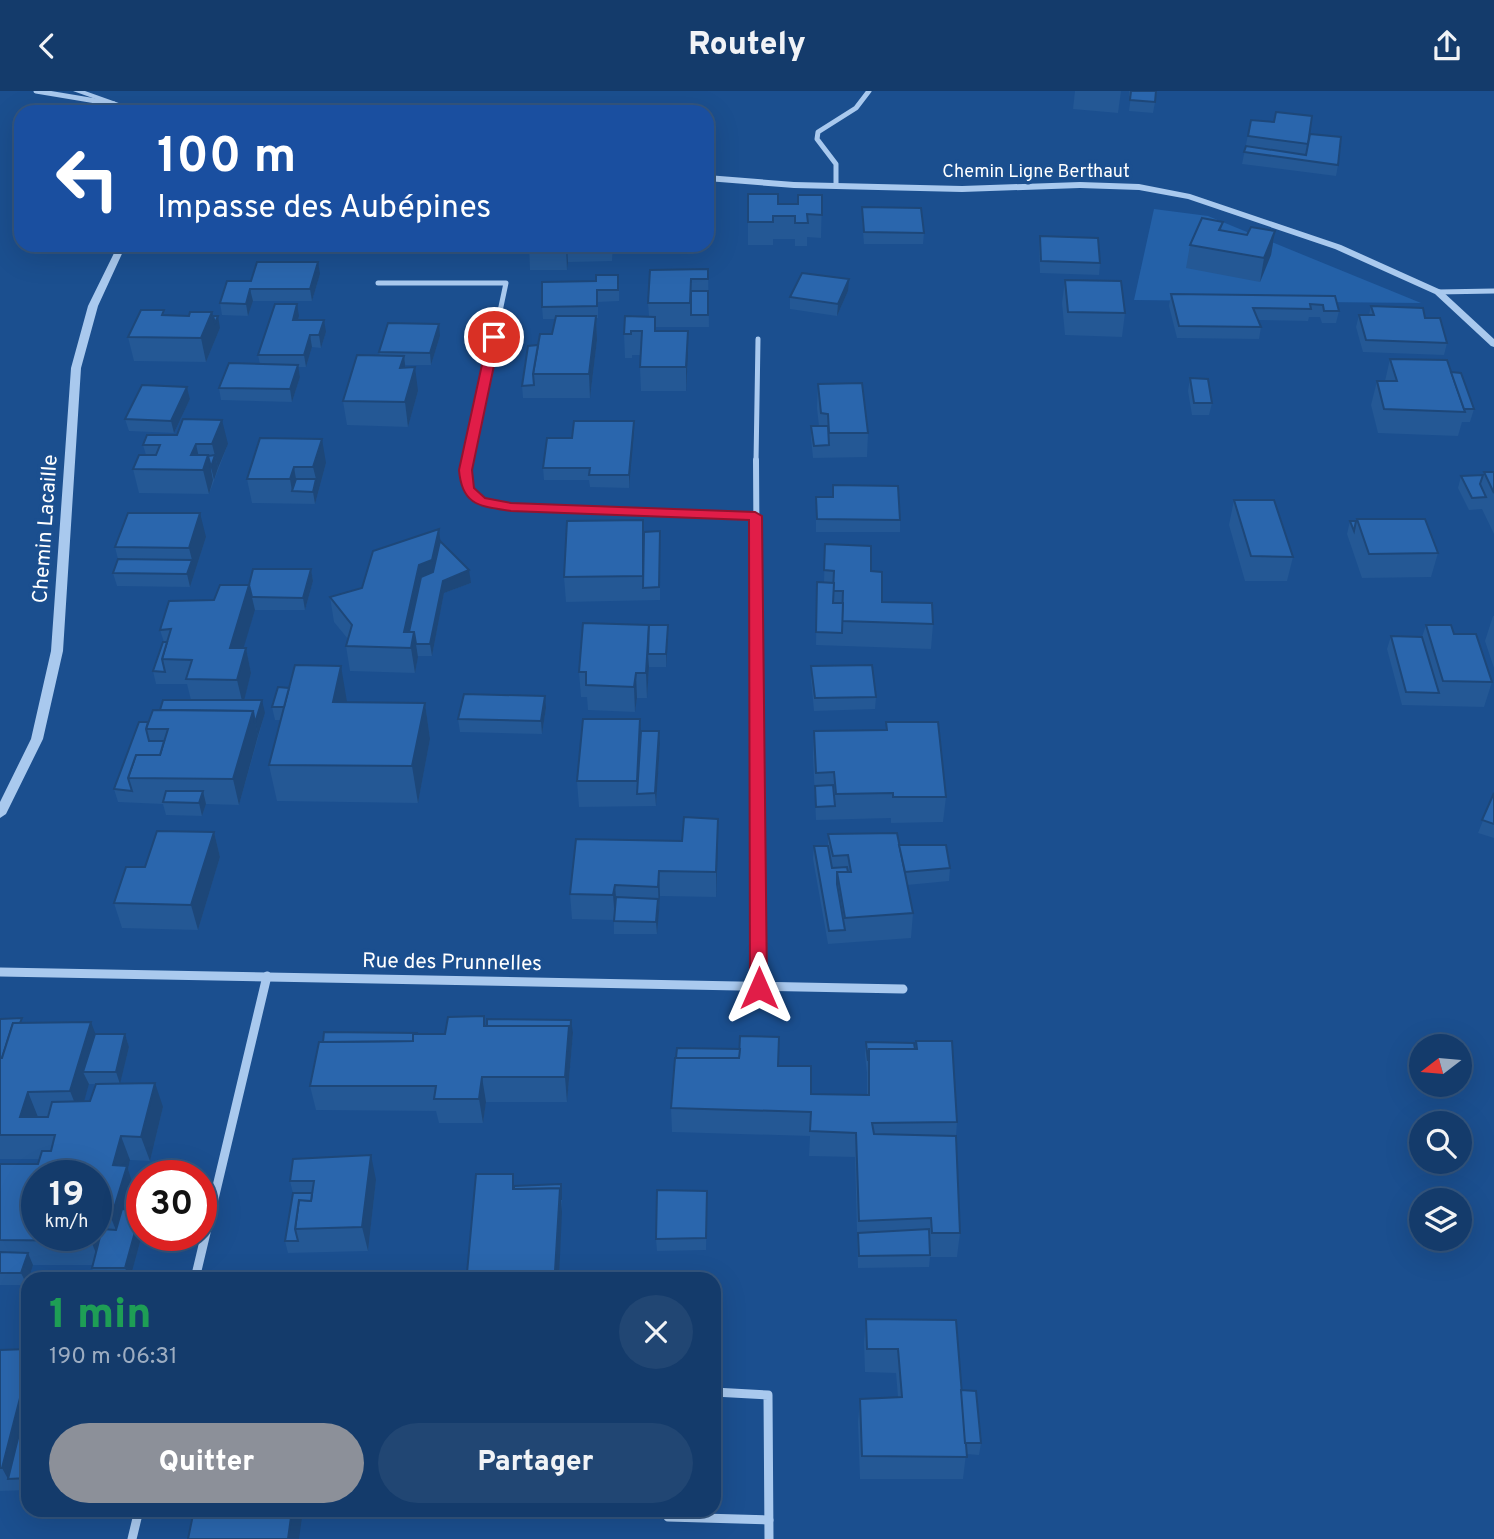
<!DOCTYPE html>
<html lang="fr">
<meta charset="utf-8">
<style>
:root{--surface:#143b6b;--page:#214673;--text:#f1f3f6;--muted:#9dadc1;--line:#33557e;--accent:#8c9099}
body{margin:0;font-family:Overpass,sans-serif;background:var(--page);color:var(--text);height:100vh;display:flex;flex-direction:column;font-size:26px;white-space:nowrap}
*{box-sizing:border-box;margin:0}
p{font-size:23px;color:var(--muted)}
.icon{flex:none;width:38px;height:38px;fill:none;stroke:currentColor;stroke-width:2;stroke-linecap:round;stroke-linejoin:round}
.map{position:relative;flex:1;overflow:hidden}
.panel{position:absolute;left:21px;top:1181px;width:700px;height:245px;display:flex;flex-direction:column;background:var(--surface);border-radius:21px;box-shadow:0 7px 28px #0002,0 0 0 2px var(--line)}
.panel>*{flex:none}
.top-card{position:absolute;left:14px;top:14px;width:700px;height:147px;border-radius:21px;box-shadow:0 7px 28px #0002,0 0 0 2px var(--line);background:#1a4fa0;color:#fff;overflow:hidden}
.needle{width:46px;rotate:254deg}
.controls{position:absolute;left:1409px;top:943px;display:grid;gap:14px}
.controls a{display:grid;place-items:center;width:63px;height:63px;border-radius:50%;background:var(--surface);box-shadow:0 7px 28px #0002,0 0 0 2px var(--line);font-size:35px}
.speed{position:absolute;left:21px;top:1069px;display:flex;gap:14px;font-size:35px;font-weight:700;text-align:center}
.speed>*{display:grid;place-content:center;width:91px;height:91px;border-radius:50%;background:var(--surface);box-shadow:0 7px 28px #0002,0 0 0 2px var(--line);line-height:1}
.speed small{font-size:18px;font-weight:400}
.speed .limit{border:10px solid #d22;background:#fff;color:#111}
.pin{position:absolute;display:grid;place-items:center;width:60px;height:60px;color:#fff;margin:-30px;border:4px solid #fff;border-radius:50%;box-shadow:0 2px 7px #0007}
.me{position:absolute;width:77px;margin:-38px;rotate:0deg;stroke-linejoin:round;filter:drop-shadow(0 0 5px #0008)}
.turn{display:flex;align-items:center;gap:24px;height:147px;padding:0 28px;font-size:32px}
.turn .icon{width:91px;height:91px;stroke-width:2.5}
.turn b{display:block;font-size:49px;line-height:60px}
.round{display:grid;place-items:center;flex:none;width:74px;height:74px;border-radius:37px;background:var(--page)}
.headline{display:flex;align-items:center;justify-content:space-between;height:119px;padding:0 28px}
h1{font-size:42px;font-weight:800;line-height:52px;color:#1e9e55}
.primary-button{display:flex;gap:14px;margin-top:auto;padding:14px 28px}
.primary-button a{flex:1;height:80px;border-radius:42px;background:var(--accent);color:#fff;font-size:28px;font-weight:800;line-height:80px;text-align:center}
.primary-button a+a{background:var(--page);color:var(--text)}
header{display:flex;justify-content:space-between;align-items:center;height:91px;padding:0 28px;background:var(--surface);font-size:32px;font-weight:800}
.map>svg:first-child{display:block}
.green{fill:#2461a8}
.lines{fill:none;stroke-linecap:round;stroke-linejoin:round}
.minor-far2{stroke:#a9c9ee;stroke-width:5}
.minor-far1{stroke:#a9c9ee;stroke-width:6}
.minor{stroke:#a9c9ee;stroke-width:9}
.tertiary{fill:#a9c9ee;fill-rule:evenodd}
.wall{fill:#245895;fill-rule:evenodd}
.shaded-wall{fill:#1d4779}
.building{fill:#2a66ad;stroke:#1d4779;stroke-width:2}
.route{fill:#e11d48;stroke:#92132f;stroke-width:2}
.labels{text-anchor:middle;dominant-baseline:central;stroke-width:7;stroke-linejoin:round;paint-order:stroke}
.far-street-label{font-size:18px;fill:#fff;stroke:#1b4f8f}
.street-label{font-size:21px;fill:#fff;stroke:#1b4f8f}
</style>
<header><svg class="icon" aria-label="back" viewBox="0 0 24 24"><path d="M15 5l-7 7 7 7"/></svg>Routely<svg class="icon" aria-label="share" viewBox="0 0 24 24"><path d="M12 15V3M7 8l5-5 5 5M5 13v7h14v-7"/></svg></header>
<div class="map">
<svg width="1494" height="1448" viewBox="0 0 1494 1448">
<rect width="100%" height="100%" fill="#1b4f8f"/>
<path class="green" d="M1154 118 1208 125 1421 212 1134 209Z"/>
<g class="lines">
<g class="minor-far2">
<path d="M36 0 114 13"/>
<path d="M836 95V73L817 48 818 41 856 17 869 0"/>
<path d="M378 192H506L468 371"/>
<path d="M1438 201 1494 200"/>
<path d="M756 371 758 248"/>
</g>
<g class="minor-far1">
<path d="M468 369 467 398 481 411 511 416 755 425"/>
<path d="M756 369 759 844"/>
</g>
<g class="minor">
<path d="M759 842V897"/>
<path d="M0 881 903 898"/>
<path d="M195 1188 267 885"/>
<path d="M714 1301 768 1304 769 1448"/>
<path d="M668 1419V1426L769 1429"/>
<path d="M132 1448 139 1419"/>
</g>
<g class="tertiary">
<path d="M73 0H85L144 21H132Z"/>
<path d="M707 84 794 91 962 95 1080 91 1139 93 1190 103 1341 154 1441 199 1494 248V256L1491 255 1435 203 1335 158 1188 108 1139 99 1080 97 962 101 794 97 707 90Z"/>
<path d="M118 154H126L98 215 81 277 63 560 43 648 6 723 0 727V711L31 648 51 560 71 277 88 215Z"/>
</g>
</g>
<g class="wall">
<path d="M1075 0H1121L1118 22 1073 18Z"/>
<path d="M1129 0H1157L1153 22 1129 20 1131 5H1129Z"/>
<path d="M1251 29 1309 47 1338 74 1336 85 1242 73Z"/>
<path d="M748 103H778V113H798L822 104 821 147 807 146V155H795V148H773V154H748Z"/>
<path d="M862 116 924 142 923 153H864L862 128Z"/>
<path d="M1223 131 1221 140 1247 144 1275 140 1271 164 1260 191 1186 177 1190 154Z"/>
<path d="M1040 145 1100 172 1099 184 1040 182 1039 157Z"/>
<path d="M529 154H613L612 170 568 171 567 179H530Z"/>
<path d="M708 178 709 236H656V240H688V264L686 300H641L640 276V264H632V267H625L624 243 649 225 648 212Z"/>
<path d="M320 183 312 210H253L248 225 222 224 220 212 251 190Z"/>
<path d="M1065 189 1125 222 1122 246 1065 244 1062 212Z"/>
<path d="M542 191 619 195V210L598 211V227H596L597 249 590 307H523L522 295 538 254 552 243 556 228H543L542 216Z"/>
<path d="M848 200 837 225 790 218V206Z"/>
<path d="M1171 203 1335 205 1339 220 1336 232H1322L1320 226H1309L1308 230 1258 229 1261 236 1259 248 1177 247 1169 215Z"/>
<path d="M1371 215 1425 227 1447 252 1444 264 1363 261 1356 236 1359 224H1369Z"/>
<path d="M165 224 213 225 220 237 206 271 134 270 128 246Z"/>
<path d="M299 225 298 229 326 241 321 257 312 256 306 276H298L300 286 292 311 221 309 219 297 260 273 258 264Z"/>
<path d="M440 245 431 274H405L418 300 408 336 347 334 343 310 380 265 379 261Z"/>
<path d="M1390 268 1451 281 1474 318 1470 331H1462L1458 345 1378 342 1371 314 1377 290H1385Z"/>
<path d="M1190 287 1212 312 1209 324H1192L1188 300Z"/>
<path d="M818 293 868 342 867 366 813 367 811 347V335H819L817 317Z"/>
<path d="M187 296 190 308 174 342 129 340 125 328Z"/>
<path d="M634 330V342L629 397 590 396 589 389H544L543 377 572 347Z"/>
<path d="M260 347 326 372 315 413 252 412 247 388Z"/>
<path d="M228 353 209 403 139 402 133 378 146 364 143 354Z"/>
<path d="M1484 381H1494V443L1482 418 1469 419 1458 397 1461 385 1483 384Z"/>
<path d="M833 394 900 429V441H816V406H832Z"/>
<path d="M1234 409 1293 466 1287 490H1245L1229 434Z"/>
<path d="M1357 428 1438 462 1431 486 1362 487 1347 443 1350 430H1356Z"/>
<path d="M439 438 440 450 471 492 444 502 432 565H418L415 582 350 580 346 555 348 548 334 531 330 506 362 497Z"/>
<path d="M660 440V509L566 511 564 486 644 441Z"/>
<path d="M206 446 190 496 117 495 113 482 118 468 115 456Z"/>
<path d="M825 453 871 480 882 511 933 533 931 558 816 554 817 491H824Z"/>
<path d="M311 478 313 490 305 519H255L243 557H246L251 582 244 609 265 622 239 714 206 713 202 725 166 724 163 713 118 711 114 698 148 631 160 619 191 609 187 593H156L153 580 164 551 160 539 214 509 249 494Z"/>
<path d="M1493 525H1494V577L1485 550Z"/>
<path d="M1426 534 1454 543 1492 591 1484 616 1402 614 1387 558 1391 545 1422 546Z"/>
<path d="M668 547 666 576H649L647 607H637L635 621 588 619 587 606H581L579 581Z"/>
<path d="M811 575 876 606 875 618 814 620 811 588Z"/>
<path d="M289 597 347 611 425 612 430 648 418 712 277 710 269 674 281 629H275L272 616Z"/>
<path d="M546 617 542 643 460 641 458 628Z"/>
<path d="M640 628 641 640H659L660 653 656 715 579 716 577 690Z"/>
<path d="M886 631 946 706 943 731 891 732V727L816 729 813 665 814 640 886 639Z"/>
<path d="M1494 702V747L1478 742Z"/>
<path d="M718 728 716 806 660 805 657 843H614V829L572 828 570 803 682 750Z"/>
<path d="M214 741 220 766 198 839 122 837 114 812 145 776Z"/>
<path d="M828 743 899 754 950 777 949 790 907 794 913 822 911 847 828 853 813 768 814 755H828Z"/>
<path d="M0 928 95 943H125L129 956 120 992 163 1016 150 1070 130 1069 128 1078 135 1099 130 1118 142 1121V1144L130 1188H96L92 1177V1174H33L27 1194H0V1073H38L40 1068H0ZM89 993H95L90 1010H84Z"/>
<path d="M486 935 573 942 567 1011H486L483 1032H439L436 1020 316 1019 310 995 418 943H445Z"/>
<path d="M916 950 957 1031 956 1045 960 1142 957 1166H930L929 1176 858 1177 855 1066 809 1065 810 1045 672 1041 671 1017 778 975 811 1003 867 1004V982L865 964 866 951 915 958Z"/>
<path d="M513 1083 514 1095 562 1105 559 1188H468L467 1182Z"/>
<path d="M376 1089 368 1160 288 1162 285 1150 293 1102 290 1090Z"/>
<path d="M707 1100 706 1159 657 1160 656 1148Z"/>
<path d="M866 1228 961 1299 981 1352 979 1364 966 1363 963 1388H860L858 1331 860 1308 898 1306 896 1282 865 1281 864 1251Z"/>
<path d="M28 1258V1399L0 1400V1259Z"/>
</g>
<g class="shaded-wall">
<path d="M1275 140 1271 164 1260 191 1264 167Z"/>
<path d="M566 154H567L568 171 567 179Z"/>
<path d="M318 171 320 183 312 210 310 198Z"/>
<path d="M849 188 848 200 837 225 838 213Z"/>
<path d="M250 198 253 210 248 225 246 213Z"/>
<path d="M297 213 299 225 295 241 293 229Z"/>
<path d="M212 221 215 232 218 225 220 237 206 271 201 247Z"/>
<path d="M596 225 597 249 590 307 589 283Z"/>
<path d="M324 229 326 241 321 257 319 244Z"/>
<path d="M439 233 440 245 431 274 430 262Z"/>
<path d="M688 240V264L686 300V276Z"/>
<path d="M310 244 312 256 306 276 304 264Z"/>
<path d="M404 265 407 289 400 277Z"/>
<path d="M298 274 300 286 292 311 290 298Z"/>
<path d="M415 276 418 300 408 336 405 311Z"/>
<path d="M187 296 190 308 174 342 171 330Z"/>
<path d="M222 329 228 353 218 377 212 353Z"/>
<path d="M634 330V342L629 397V384Z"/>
<path d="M322 348 326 372 315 413 313 401 316 388 313 376Z"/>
<path d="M196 353 201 376 191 364Z"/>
<path d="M208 364 213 389 209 403 203 379Z"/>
<path d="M215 364 218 377 214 389 211 376Z"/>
<path d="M294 376 298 400H292L294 412 290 388Z"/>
<path d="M200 422 206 446 190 496 187 483 192 469 189 457Z"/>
<path d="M439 438 442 463 435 494 423 499 411 553 404 541 419 474Z"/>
<path d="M311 478 313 490 305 519 303 507Z"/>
<path d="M469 479 471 492 444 502 432 565 430 553 443 490Z"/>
<path d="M249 494 255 519 236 582 230 557Z"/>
<path d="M649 534 650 563H648L649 576 647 607 646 582Z"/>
<path d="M668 534V547L666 576V563Z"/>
<path d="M414 541 418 566 415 582 411 557Z"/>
<path d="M246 557 251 582 243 614 237 589Z"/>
<path d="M341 575 347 611H333Z"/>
<path d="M636 582 637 607 635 621 634 596Z"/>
<path d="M545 605 546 617 542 643 541 630Z"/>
<path d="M262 609 265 622 258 645 255 632Z"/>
<path d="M425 612 430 648 418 712 412 675Z"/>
<path d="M253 620 258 645 239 714 233 688Z"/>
<path d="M640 628 642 653 637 703V690Z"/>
<path d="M659 640 660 653 656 715 655 702Z"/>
<path d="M203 700 206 713 202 725 199 712Z"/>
<path d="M718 728V753L716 806V781Z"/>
<path d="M214 741 220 766 198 839 191 814Z"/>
<path d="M659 780 660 805 659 821 658 796Z"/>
<path d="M615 794 617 819 615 829 613 804Z"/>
<path d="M658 808 659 821 657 843 656 831Z"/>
<path d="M571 929 573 942 567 1011 565 986 569 935Z"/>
<path d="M91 931 100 955 83 981 89 993 80 1025 70 1000Z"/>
<path d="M125 943 129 956 120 993 116 981Z"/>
<path d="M482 986 486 1011 483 1032 479 1008Z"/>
<path d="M155 992 163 1016 150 1070 141 1046Z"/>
<path d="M28 1001 38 1026H20Z"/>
<path d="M121 1045 130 1069 128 1078 135 1099 121 1151 111 1127 113 1074Z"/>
<path d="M371 1064 376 1089 368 1160 362 1136Z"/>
<path d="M560 1097 562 1121 559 1188H556L555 1180Z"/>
<path d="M141 1119 142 1144 130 1188 125 1177Z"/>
<path d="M98 1127 107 1151 101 1174 91 1150 93 1144H96V1132Z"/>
<path d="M28 1162 33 1174 27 1194 21 1182Z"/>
<path d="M28 1276V1344L8 1388 2 1377Z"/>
<path d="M292 1419H303L299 1448H288Z"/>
</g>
<g class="building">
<path d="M1131 0H1156L1155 11 1130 9Z"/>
<path d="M1276 21 1312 25 1308 53 1248 45 1251 29 1274 31Z"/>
<path d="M1310 43 1341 46 1338 74 1244 61 1246 55 1306 64Z"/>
<path d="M748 103H778V113H798V104H822V124L807 123 808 132H795V125H773V131H748Z"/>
<path d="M862 116 921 117 924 142 864 141Z"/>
<path d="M1202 127 1223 131 1219 139 1247 144 1251 136 1275 140 1264 167 1190 154Z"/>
<path d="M1040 145 1098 147 1100 172 1041 170Z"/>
<rect x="529" y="154" width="37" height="2"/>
<path d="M257 171H318L310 198H250L246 213 220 212 227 190H251Z"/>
<path d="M708 178V188H691L690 212H648L650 179Z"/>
<path d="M802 182 849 188 838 213 790 206Z"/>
<path d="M596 184H618V199H597V215L542 216V191L596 190Z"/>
<path d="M1065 189 1121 190 1125 222 1068 221Z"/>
<rect x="691" y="200" width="17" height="24"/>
<path d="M1171 203 1335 205 1339 220H1324L1323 214 1310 213 1311 218 1253 217 1261 236 1179 235Z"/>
<path d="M275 213H297L293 229H324L319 244H310L304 264H258Z"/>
<path d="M1371 215 1423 217 1425 227H1440L1447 252 1366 249 1359 224H1374Z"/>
<path d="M141 219H164L162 224 189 225 190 221H212L201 247 128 246Z"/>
<path d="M213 225H218L215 232Z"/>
<path d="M556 225H596L589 283H533L540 243H552Z"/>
<path d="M625 225 655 226V240H688L686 276H640L642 240H631V243H624Z"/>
<path d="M388 232 439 233 430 262 379 261Z"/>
<path d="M538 254 533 283 534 294 522 295 528 255Z"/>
<path d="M357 264 404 265 400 277 415 276 405 311 343 310Z"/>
<path d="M1390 268 1447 269 1465 321 1384 318 1377 290H1397Z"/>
<path d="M229 272 298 274 290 298 219 297Z"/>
<path d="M1451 281 1461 282 1474 318H1464Z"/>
<path d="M1190 287 1208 288 1212 312H1194Z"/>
<path d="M862 292 868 342H829L828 323 821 322 818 293Z"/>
<path d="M142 294 187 296 171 330 125 328Z"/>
<path d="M183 328 222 329 212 353H196L191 364H208L203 379 133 378 139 364H156L160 354H143L147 344H177Z"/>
<path d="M574 330H634L629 384H589L590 377H543L547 347H572Z"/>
<path d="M811 335H828L829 354 814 355Z"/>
<path d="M260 347 322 348 313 376H294L290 388H247Z"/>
<path d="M215 364 211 376 208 365Z"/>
<path d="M1484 381H1494V402Z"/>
<path d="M1483 384 1480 393 1486 406 1472 407 1461 385Z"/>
<path d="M296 388H316L313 401 292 400Z"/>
<path d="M833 394 898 395 900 429 817 428 816 406H833Z"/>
<path d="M1234 409H1274L1293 466 1251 465Z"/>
<path d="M128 422H200L189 457 115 456Z"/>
<path d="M1357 428H1425L1438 462 1369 463Z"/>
<path d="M643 429V485L564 486 567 430Z"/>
<path d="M1350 430H1356L1354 440Z"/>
<path d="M439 438 432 469 419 474 404 541H414L411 557 346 555 352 534 330 506 362 497 373 460Z"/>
<path d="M660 440 659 496 643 497 644 441Z"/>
<path d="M440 450 469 479 443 490 430 553H416L414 541H409L421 486 433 481Z"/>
<path d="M825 453 871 455V480L882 481V511L932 512 933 533 842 530 843 500H833L834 480 824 479Z"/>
<path d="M118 468 192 469 187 483 113 482Z"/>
<path d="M253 478H311L303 507 252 506 249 494Z"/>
<path d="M817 491 834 492 833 512H843L842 542 816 541Z"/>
<path d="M220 494H249L230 557H246L237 589 186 588 192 569 162 568 171 538 160 539 169 510 214 509Z"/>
<path d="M583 532 649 534 646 582H636L634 596 586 594V581H579Z"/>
<path d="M649 534H668L666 563H648Z"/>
<path d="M1426 534H1451L1454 543H1476L1492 591 1443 590Z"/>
<path d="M1391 545 1422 546 1439 602 1406 601Z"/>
<path d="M163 551H167L162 568 165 581 153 580Z"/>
<path d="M295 574 341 575 333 611 425 612 412 675 269 674Z"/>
<path d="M872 574 876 606 815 607 811 575Z"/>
<path d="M278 596 289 597 284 616H272Z"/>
<path d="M464 603 545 605 541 630 458 628Z"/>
<path d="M163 609H262L255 632 253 620 160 619Z"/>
<path d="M153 619 253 620 233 688 128 687 136 664H160L168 638H146Z"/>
<path d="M583 628H640L637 690H577Z"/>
<path d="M139 631H148L146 638 149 650H164L160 664H136L128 687 132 700 114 698Z"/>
<path d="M886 631H938L946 706H893V702L836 703 834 681 816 682 814 640 887 639Z"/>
<path d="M641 640H659L655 702 637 703Z"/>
<path d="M833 694 835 715 816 716 815 695Z"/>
<path d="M166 700H203L199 712 163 711Z"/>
<path d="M1494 702V733L1482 729Z"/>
<path d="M684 726 718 728 716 781 659 780 658 796 615 794 613 804 570 803 576 748 682 750Z"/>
<path d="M157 740 214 741 191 814 114 812 126 776H145Z"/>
<path d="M897 742 913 822 845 827 837 781H851L848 764 833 765 828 743Z"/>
<path d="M899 754H946L950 777 905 781Z"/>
<path d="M814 755H828L832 777 847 776 848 781H837V793L845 839 829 840Z"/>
<path d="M616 806 658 808 656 831 614 830Z"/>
<path d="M484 925V935H569L565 986H482L479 1008H434L436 995H310L319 951 413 950V943H445L448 926Z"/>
<path d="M22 927 20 932H13L2 967H0V928Z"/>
<path d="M487 928 571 929 570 947 569 935H487Z"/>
<path d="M91 931 70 1000 28 1001 20 1026H48L52 1011 90 1010 96 993 155 992 141 1046 121 1045 113 1074 127 1075 111 1127H98L96 1132V1085H37V1144H93L91 1150 0 1149V1073H38L42 1060H51L55 1044H0V967H2L13 932Z"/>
<path d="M324 941 418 942 413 943V950L323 951Z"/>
<path d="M95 943H125L116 981H83Z"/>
<path d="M740 945 779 946 778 975H811V1003L869 1004V958H917L916 950H952L957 1031 872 1032 874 1043 956 1045 960 1142H932L931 1127 859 1130 856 1042 810 1040 811 1021 671 1017 675 967H739Z"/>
<path d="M866 951 914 952 915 958H869L868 970Z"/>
<path d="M677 957 740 958 739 967H676Z"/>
<path d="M371 1064 362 1136 295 1138 299 1109 311 1110 314 1090H290L293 1068Z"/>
<path d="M476 1083H513V1098L560 1097 555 1180 467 1182Z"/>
<path d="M561 1093V1109L560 1097 514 1098V1095Z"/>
<path d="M657 1099 707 1100 706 1147 656 1148Z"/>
<path d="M293 1102H312L311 1110 299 1109 295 1138 298 1150H285Z"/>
<path d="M122 1118 141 1119 125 1177H92L102 1138 116 1139Z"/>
<path d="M929 1138 930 1164 859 1165 858 1142Z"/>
<path d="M0 1161 28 1162 21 1182H0Z"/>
<path d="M866 1228 956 1229 967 1366 862 1365 860 1308 902 1306 898 1258H867Z"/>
<path d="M28 1258V1276L2 1377H0V1259Z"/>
<path d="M961 1299 976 1300 981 1352H965Z"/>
<path d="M28 1330V1387L8 1388 22 1331Z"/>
<path d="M194 1419H292L288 1448H188Z"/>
</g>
<path class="route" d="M494 242 500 246 472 379 474 397 485 407 511 412 755 421 762 425 767 897 765 901H753L750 897 749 429 511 420C480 415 462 415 459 379L488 246Z"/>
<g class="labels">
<g class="far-street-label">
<text x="1036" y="81">Chemin Ligne Berthaut</text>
</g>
<g class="street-label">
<text transform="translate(46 438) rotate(-86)">Chemin Lacaille</text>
<text transform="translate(452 872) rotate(1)">Rue des Prunnelles</text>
</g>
</g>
</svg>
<div class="controls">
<a><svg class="needle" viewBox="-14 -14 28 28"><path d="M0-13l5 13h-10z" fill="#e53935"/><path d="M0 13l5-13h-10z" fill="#9dadc1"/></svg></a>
<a><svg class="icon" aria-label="search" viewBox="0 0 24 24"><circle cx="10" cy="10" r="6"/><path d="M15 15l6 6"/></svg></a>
<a><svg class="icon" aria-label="layers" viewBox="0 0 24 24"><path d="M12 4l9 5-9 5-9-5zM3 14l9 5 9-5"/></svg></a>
</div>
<div class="speed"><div>19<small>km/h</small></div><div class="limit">30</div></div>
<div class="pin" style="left:494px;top:246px;background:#d93025"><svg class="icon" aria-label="arrive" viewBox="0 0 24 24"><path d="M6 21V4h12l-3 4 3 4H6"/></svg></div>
<svg class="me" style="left:759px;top:897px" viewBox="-20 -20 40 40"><path d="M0-17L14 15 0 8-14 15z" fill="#e11d48" stroke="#fff" stroke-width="4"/></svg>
<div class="top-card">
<div class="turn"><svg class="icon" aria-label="left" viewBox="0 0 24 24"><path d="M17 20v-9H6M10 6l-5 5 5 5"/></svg><div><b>100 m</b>Impasse des Aubépines</div></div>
</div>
<section class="panel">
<div class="headline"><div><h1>1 min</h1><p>190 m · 06:31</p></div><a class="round"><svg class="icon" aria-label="close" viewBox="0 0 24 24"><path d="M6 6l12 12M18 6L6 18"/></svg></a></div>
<div class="primary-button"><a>Quitter</a><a>Partager</a></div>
</section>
</div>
